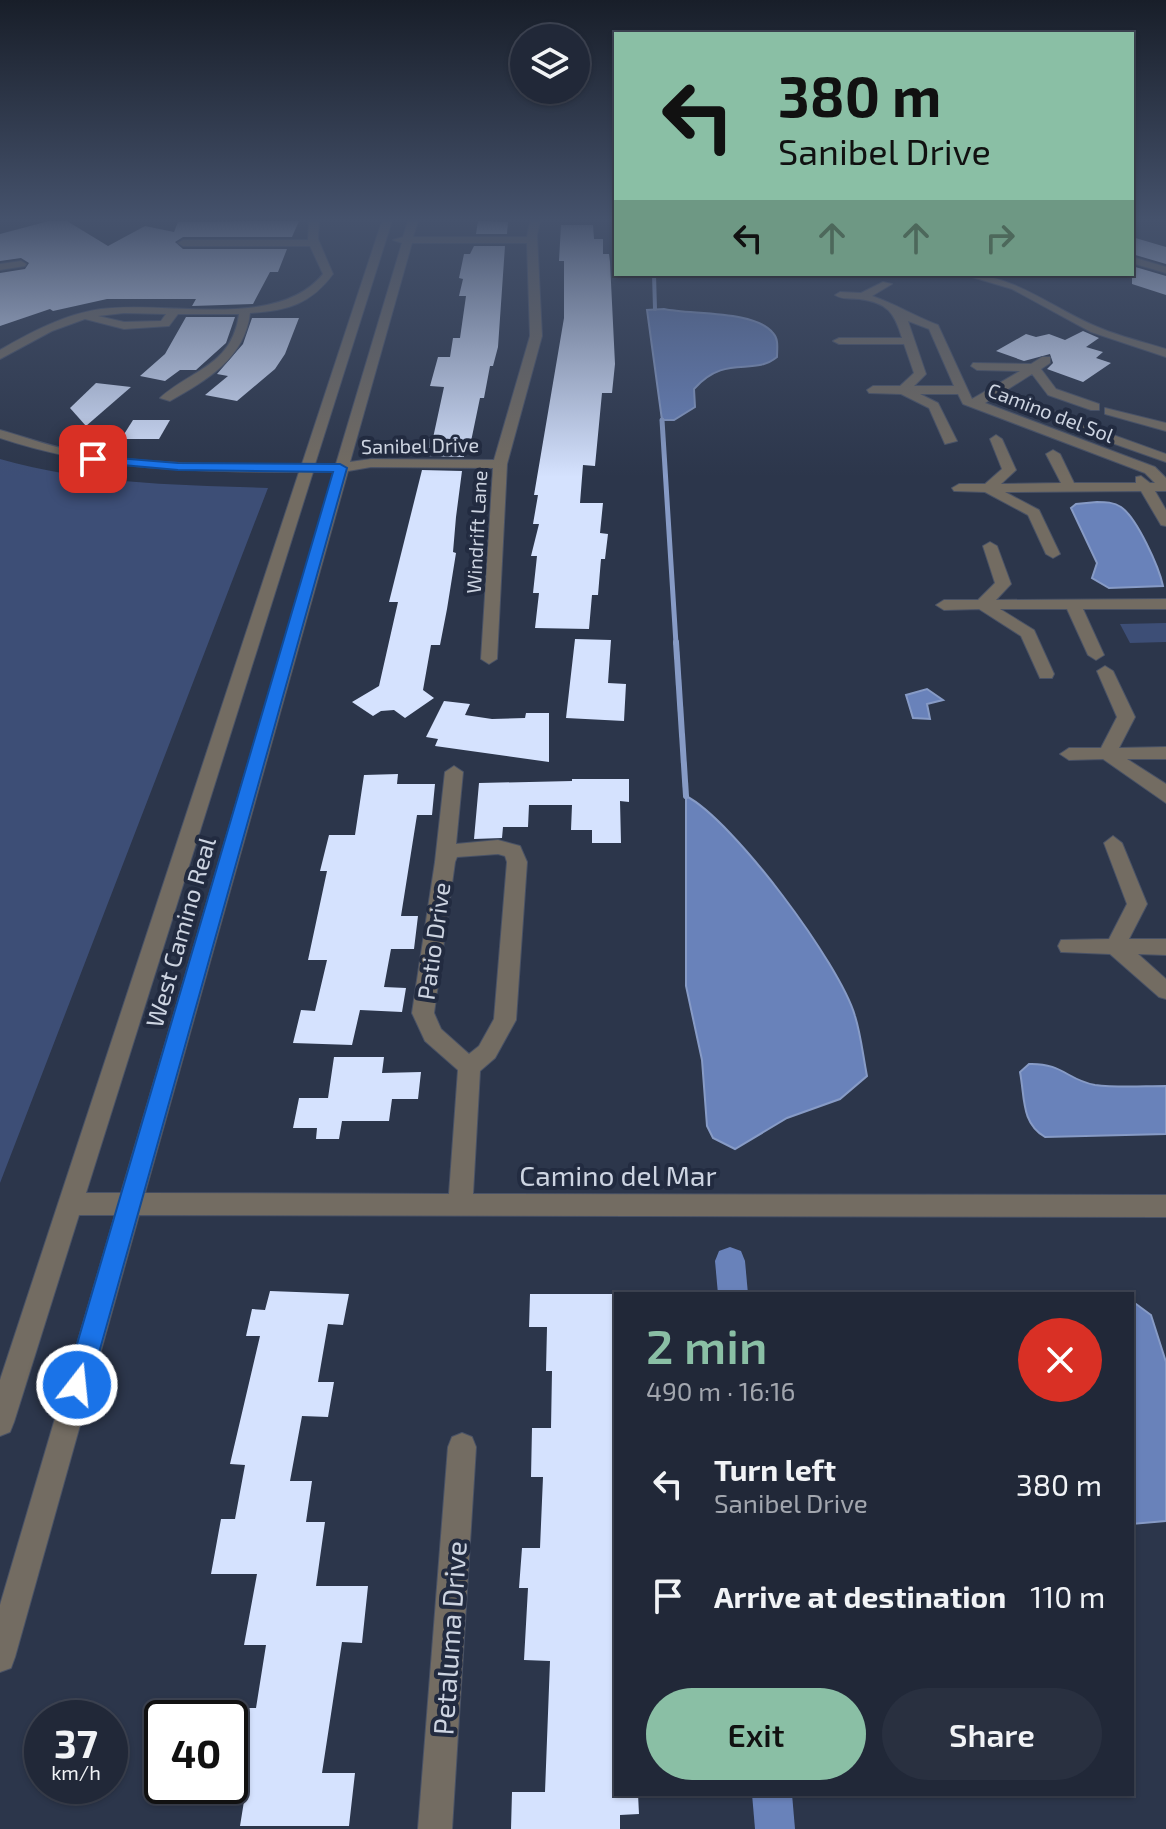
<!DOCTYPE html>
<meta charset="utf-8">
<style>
:root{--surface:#212838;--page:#293040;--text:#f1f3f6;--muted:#a2a6ae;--line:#3e4453;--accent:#8abfa5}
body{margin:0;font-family:"Exo 2",sans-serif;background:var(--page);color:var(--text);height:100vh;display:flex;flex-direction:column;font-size:30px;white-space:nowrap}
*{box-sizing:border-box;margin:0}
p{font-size:26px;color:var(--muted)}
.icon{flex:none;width:44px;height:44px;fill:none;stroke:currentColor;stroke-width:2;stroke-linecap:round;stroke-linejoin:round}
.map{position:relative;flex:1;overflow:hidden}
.panel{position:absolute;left:614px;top:1292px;width:520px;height:504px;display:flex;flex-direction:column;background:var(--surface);border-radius:0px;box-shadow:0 2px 6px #0004,0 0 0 2px var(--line)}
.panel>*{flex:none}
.banner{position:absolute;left:614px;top:32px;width:520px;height:244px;border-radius:0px;box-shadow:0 2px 6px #0004,0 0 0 2px var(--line);background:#8abfa5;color:#111;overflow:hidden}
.tools{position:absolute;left:510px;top:24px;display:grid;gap:16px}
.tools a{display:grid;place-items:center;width:80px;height:80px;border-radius:50%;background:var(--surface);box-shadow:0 2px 6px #0004,0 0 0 2px var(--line);font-size:40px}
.speed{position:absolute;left:24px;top:1700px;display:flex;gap:16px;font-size:40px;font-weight:700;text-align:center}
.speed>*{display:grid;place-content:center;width:104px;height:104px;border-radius:50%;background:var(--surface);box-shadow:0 2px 6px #0004,0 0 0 2px var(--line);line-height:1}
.speed small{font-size:20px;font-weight:400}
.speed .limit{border:4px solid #111;border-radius:12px;background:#fff;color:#111}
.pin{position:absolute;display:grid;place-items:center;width:68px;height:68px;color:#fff;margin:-34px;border-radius:16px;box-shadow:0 4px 12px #0006}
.me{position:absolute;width:88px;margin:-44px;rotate:16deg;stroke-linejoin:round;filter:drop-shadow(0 0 6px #0008)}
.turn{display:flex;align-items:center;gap:28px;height:168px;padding:0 32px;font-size:36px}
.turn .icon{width:104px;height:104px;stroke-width:2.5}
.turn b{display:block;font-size:56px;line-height:68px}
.lanes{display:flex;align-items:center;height:76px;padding:0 32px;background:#0003;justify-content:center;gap:40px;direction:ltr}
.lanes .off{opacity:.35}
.round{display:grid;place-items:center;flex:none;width:84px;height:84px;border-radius:42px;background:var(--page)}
.headline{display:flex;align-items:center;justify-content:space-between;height:136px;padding:0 32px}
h1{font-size:48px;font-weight:600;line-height:60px;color:var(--accent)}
.cta{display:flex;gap:16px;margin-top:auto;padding:16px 32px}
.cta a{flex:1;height:92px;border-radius:48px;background:var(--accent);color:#111;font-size:32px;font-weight:600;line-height:92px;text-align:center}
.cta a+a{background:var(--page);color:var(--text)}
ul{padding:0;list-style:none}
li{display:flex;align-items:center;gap:24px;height:112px;padding:0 32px}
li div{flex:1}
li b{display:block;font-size:30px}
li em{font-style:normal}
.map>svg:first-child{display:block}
.green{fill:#3d4e76}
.water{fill:#6982ba;stroke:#879bc6;stroke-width:2}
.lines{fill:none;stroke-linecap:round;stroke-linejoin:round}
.stream-far2{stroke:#879bc6;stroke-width:4}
.stream-far1{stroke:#879bc6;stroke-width:5}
.stream{stroke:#879bc6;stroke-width:6}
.canal{fill:#6982ba;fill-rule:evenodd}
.building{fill:#d5e2fe}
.minor-casing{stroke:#495266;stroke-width:2}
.minor{fill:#736c62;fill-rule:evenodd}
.route{fill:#1a73e8;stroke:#114b97;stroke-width:2}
.labels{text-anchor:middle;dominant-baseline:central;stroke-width:8;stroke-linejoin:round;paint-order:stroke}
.far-street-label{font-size:20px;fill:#cdd4e1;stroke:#222b40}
.street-label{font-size:24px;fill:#cdd4e1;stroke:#222b40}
.near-street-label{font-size:28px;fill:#cdd4e1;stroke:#222b40}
</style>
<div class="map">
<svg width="1166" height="1829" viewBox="0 0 1166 1829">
<rect width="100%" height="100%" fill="#2c364b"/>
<g class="green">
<path d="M0 459C88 484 177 485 268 488L0 1183Z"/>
<path d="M1166 623V642L1130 643 1120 624Z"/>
</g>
<g class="water">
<path d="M664 309C691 315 755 310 773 333 779 339 777 349 777 357 753 377 726 353 694 389L695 407 674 420H662L647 310Z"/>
<path d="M1097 502C1105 502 1114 502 1121 507 1137 518 1159 567 1163 586L1109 588 1092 578 1097 563 1071 508 1076 504Z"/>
<path d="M927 689 943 700 927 704 930 719 913 718 906 695Z"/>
<path d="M686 796C733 820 840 964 855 1016 861 1035 863 1056 867 1076L840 1099 787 1118 735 1149 713 1138 707 1126 702 1060 686 986Z"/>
<path d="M1029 1064C1063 1063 1067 1080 1095 1085 1118 1088 1143 1086 1166 1086V1134L1045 1137C1021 1123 1025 1098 1020 1072Z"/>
<path d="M1132 1301 1151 1315 1166 1362V1521L1132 1524Z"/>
</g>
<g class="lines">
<path class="stream-far2" d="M654 274 655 309"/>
<path class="stream-far1" d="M662 420 676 644"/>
<path class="stream" d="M676 642 686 796"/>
<g class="canal">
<path d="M730 1247 741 1251 745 1261 748 1294H718L715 1261 719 1251Z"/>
<path d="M752 1794H792L795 1829H755Z"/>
</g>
</g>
<g class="building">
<path d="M49 221H67L108 246 145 226 174 232 178 222 299 221 292 237H183L175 242 183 249H287L278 272H270L253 304 192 306 196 299H107L53 311 50 309 0 326V273L25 269 29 263 21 258 0 261V234Z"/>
<path d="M478 221 508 222 507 234H476Z"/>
<path d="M561 225H593L594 239H603V254H609L610 262 615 364 612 393H602L595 466 583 465 580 503H603L600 533 608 534 605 559H601L598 595H592L589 629 535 628 539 593H533L537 556H531L539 524H533L538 495H534L564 318V261H559Z"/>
<path d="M1132 237 1166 247V264L1132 254Z"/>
<path d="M474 246H505L498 347 493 366H490L484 398H480L469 451H464V457L425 456 428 438H433L444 387 430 386 438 357H450L453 338H460L466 296H459L463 279 459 278 464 254H470Z"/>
<path d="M1132 266 1166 276V295L1132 284Z"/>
<path d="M186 317H235L226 343 196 370H180L165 381 140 376 165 354Z"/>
<path d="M252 318H299L285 354 275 369 237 401 205 395 228 376 217 374 243 344Z"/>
<path d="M1083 331 1099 338 1086 347 1103 352 1096 358 1111 363 1083 382 1047 369 1053 363 1050 354 1024 361 996 351 1026 334 1036 337 1049 334 1065 340Z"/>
<path d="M96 383 131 387 86 426 70 408Z"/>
<path d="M133 420H170L159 439H121Z"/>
<path d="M422 470 462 471 456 517 453 552 456 553 447 609 440 645H431L423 690 434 698 405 718 394 710 381 711 373 716 352 702 379 686 398 602H389Z"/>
<path d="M575 639 611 640 608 683 626 684 624 721 566 718Z"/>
<path d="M444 701 470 704 465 715 492 719 525 718 526 713H549V762L435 746 438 739 426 737Z"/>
<path d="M398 774 397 784H435L432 815H417L401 916H418L414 949H391L384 987 406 988 402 1012 360 1010 352 1045 293 1043 301 1010 315 1011 327 960H308L327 871H320L329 835H355L364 775Z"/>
<path d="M572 779H629V802L620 801 621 843H592V830H571L572 805H529L528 827H503L502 838 474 839 479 783 572 781Z"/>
<path d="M334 1057H384L382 1073 421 1072 418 1099H392L389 1121H342L339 1139H316L317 1128H293L299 1098H328Z"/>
<path d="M270 1291 349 1294 343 1325 328 1324 318 1382H334L328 1417 302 1416 290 1481H312L306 1522H325L316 1586H368L362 1643 342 1642 322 1773H355L349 1826H240L245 1795 234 1796 247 1708H256L266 1645H244L257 1574H211L221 1519H235L245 1465 230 1464 260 1336H246L252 1309 265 1310Z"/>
<path d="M530 1294H612V1309H616V1346H612V1391H616V1478H613L612 1528H616L613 1604H616V1794H638L639 1814 620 1815V1829H511L512 1792H545L550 1661 524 1660 528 1588H519L522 1548H540L543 1477H531L532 1428H551L552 1371H546L547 1327H529Z"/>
</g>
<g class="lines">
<defs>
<g id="minor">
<path d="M309 221H319L318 239 333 274C311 304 287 311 250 313 245 358 207 380 170 401L160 398C192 369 232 366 239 314H178L169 326 124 329 85 319 52 331 0 359V350C31 332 65 314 101 309 166 300 277 331 323 274L310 246H183L178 243 183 240H308ZM124 313 166 314 161 321 124 322 98 316Z"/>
<path d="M382 221H392L315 464H336L402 243 393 240 403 237 408 221H418L413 237H527L530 221H540L537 235 542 336 507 464 497 659 489 664 481 659 493 468 371 467 348 471 145 1193 449 1194 458 1070 425 1041 412 1013 435 862 445 772 454 766 463 772 456 844 498 840 520 846 527 862 516 1020 495 1058 480 1071 473 1194 1166 1195V1217L139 1215 15 1657 11 1668 0 1672V1605L115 1215H79L14 1422 10 1432 0 1436V1380L299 472C197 472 98 471 0 438V430C28 438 55 448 84 453 156 466 229 464 302 464ZM412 243H527L530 336 494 460 371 459 350 462ZM313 472H334L121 1193H86ZM498 854 505 856 507 862 494 1019 479 1046 469 1054 441 1029 434 1013 455 862 457 857Z"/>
<path d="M1132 257 1166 267V273L1132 263Z"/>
<path d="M21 261 26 264 25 266 0 270V264Z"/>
<path d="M962 274C1016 274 1052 309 1100 328 1121 337 1144 342 1166 349V357L1091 332 1012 289Z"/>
<path d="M883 282 892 284 872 296C896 304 914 316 938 325L972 399 1020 371 977 370 971 366 973 363 1031 364 1042 357H1050V363L1041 369 1056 389 1099 404V410H1091L1048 395 1032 374 1002 393 1056 412V418H1048L993 398 985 403 1155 467 1166 478V491H1155L1166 510V526L1161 525 1141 491 1005 492 1039 510 1060 554 1053 558 1046 554 1028 515 985 492 954 491 952 488 959 484H985L1002 469 990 439 996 435 1002 439 1016 470 1001 484 1061 483 1046 454 1053 450 1060 454 1074 483H1136V477L1141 476 1150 483H1155L1145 473 963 404 958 394H920L938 403 957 441 945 444 929 408 901 394 869 393 867 390 873 386H900L914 373 904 344H839L833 341 839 338H902C894 312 888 303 859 299 850 298 842 300 835 295L840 292 861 293ZM908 321 929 329 954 386H914L926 374Z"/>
<path d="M1105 408 1166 423V431L1105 414Z"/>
<path d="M1080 423 1166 454V462L1075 430V424Z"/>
<path d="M990 542 997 546 1011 584 996 600 1166 599V609H1083L1104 655 1096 660 1088 655 1067 609H1000L1034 630 1054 674 1052 678H1040L1021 636 979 609 944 610 936 605 944 600H978L995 583 983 546Z"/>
<path d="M1105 666 1113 671 1135 717 1119 748 1166 747V759H1127L1166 784V803L1103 759 1069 760 1060 754 1069 748H1101L1117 717 1097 671Z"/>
<path d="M1113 836 1122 843 1147 904 1129 939H1166V955L1138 954 1166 979V999L1159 997 1110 954 1061 952 1058 946 1061 940 1109 939 1127 904 1104 843Z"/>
<path d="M462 1433 472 1437 476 1447 452 1829H418L448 1447 452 1437Z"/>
</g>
</defs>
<use href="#minor" class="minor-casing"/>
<use href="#minor" class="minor"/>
</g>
<linearGradient id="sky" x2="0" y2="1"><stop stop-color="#181e29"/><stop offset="0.46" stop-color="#45526c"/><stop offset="1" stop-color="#45526c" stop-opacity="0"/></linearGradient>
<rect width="1166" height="477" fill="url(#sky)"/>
<path class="route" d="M93 456 178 463 340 464 347 468 90 1385 86 1394 77 1397 69 1394 65 1385 333 472 178 470 89 462 87 459Z"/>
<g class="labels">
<g class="far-street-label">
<text transform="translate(1051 412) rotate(21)">Camino del Sol</text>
<text transform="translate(420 445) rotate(-1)">Sanibel Drive</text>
<text transform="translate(476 532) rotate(-87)">Windrift Lane</text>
</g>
<g class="street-label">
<text transform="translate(180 932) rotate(-74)">West Camino Real</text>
<text transform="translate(433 941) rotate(-82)">Patio Drive</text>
</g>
<g class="near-street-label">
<text x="618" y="1175">Camino del Mar</text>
<text transform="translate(449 1638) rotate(-86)">Petaluma Drive</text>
</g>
</g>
</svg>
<div class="tools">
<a><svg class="icon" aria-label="layers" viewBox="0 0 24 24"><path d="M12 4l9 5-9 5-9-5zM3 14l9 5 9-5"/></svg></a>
</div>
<div class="speed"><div>37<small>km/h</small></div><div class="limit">40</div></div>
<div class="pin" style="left:93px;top:459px;background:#d93025"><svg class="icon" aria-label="arrive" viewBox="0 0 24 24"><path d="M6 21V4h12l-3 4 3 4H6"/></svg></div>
<svg class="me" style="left:77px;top:1385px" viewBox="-20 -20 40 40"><circle r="17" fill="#1a73e8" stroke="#fff" stroke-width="3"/><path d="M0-11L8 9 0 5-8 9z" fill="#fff"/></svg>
<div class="banner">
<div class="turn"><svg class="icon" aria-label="left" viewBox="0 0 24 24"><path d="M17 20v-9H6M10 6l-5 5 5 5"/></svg><div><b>380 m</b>Sanibel Drive</div></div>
<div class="lanes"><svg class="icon" aria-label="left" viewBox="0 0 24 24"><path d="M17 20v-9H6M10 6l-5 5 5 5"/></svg><svg class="icon off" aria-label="ahead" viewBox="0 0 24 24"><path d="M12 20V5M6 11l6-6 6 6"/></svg><svg class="icon off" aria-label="ahead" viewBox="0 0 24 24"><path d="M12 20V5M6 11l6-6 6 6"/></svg><svg class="icon off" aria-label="right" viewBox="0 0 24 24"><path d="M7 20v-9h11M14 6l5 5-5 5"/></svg></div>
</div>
<section class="panel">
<div class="headline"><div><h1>2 min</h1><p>490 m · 16:16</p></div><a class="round" style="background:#d93025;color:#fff"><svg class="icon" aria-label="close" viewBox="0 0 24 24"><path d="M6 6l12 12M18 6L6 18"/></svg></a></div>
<ul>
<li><svg class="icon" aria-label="left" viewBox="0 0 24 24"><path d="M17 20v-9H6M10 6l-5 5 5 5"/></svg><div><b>Turn left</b><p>Sanibel Drive</p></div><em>380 m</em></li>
<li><svg class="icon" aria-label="arrive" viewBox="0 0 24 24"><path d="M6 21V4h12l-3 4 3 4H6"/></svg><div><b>Arrive at destination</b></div><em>110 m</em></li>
</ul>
<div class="cta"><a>Exit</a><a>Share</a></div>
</section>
</div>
